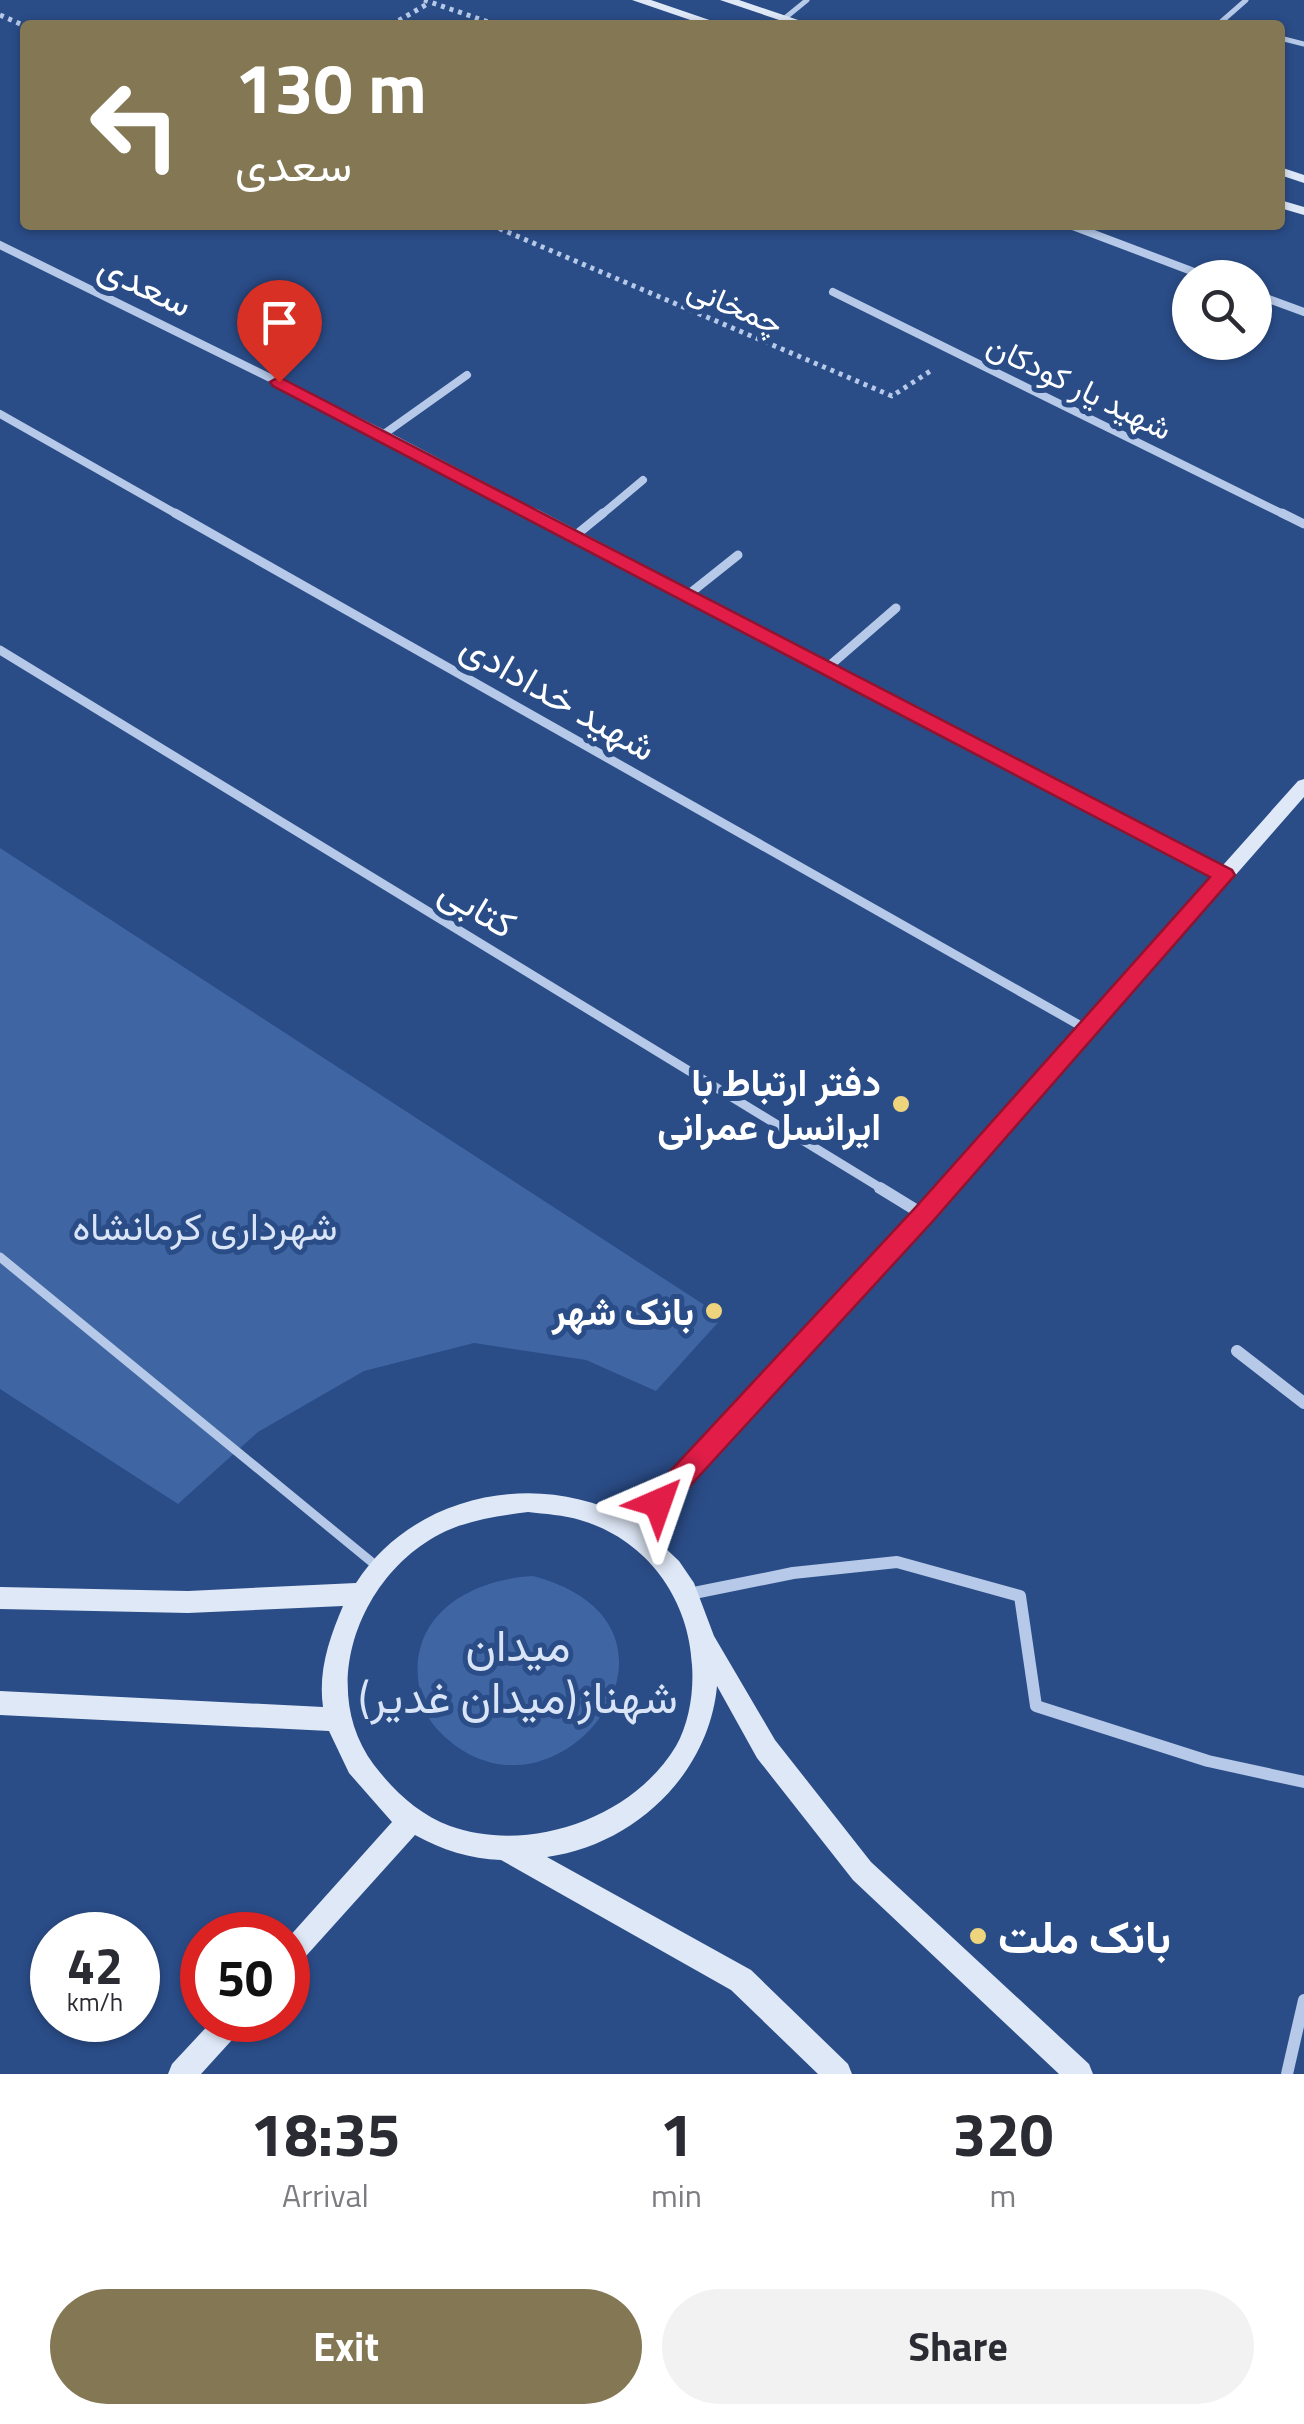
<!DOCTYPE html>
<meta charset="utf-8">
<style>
:root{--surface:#fff;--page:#f2f2f3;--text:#2b2b33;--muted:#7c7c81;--accent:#837754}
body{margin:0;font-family:"Titillium Web",Vazirmatn,sans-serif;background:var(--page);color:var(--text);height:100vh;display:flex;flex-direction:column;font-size:38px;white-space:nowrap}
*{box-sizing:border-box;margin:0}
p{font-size:32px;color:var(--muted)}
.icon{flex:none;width:55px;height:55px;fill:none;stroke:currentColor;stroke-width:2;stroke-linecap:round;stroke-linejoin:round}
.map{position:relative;height:2074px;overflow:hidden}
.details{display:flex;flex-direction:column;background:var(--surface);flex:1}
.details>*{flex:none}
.hud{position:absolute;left:20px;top:20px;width:1265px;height:210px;border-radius:10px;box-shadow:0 2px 8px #0004;background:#837754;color:#fff;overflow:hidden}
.buttons{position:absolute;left:1172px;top:260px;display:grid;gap:20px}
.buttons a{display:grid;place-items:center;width:100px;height:100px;border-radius:50%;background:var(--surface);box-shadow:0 2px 8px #0004;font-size:50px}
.speed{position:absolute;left:30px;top:1912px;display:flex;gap:20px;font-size:50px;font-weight:700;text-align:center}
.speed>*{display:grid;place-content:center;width:130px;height:130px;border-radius:50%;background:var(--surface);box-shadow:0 2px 8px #0004;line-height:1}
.speed small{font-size:25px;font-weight:400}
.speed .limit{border:15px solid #d22;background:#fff;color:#111}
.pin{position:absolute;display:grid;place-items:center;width:85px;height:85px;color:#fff;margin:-102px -42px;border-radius:50% 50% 50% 0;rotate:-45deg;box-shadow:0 0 10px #0007}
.pin .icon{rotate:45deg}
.me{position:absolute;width:110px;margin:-55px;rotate:43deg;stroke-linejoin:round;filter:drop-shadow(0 0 8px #0008)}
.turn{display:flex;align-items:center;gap:35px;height:210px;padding:0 50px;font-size:45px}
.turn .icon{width:130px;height:130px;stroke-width:2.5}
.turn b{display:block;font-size:70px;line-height:85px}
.eta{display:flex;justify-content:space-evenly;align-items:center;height:170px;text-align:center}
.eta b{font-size:60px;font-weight:700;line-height:70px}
.action{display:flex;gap:20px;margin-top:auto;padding:20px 50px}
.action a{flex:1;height:115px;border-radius:60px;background:var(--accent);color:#fff;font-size:40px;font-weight:700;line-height:115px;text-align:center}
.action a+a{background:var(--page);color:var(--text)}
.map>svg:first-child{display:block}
.green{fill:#3f65a3}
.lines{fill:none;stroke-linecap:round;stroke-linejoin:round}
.path{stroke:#b6c9e8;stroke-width:5;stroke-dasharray:4 5;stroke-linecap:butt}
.service-far1{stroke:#b6c9e8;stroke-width:5}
.service{stroke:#b6c9e8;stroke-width:9}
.minor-far2{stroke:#b6c9e8;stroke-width:8}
.minor-far1{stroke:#b6c9e8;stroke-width:9}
.minor{stroke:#b6c9e8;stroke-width:12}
.secondary{fill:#dfe8f7;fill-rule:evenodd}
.route{fill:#e11d48;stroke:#92132f;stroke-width:2.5}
.poi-dot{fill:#eed57d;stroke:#2a4c87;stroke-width:4}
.labels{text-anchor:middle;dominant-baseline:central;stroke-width:10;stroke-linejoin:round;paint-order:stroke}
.far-street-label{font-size:32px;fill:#fff;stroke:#2a4c87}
.street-label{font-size:38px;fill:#fff;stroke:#2a4c87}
.poi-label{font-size:38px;font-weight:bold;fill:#fff;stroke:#2a4c87;text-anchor:end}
.park-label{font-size:38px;fill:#d9e4f6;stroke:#2a4c87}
.near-park-label{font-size:45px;fill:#d9e4f6;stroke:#2a4c87}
.near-poi-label{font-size:45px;font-weight:bold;fill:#fff;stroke:#2a4c87;text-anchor:start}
</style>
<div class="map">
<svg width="1304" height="2074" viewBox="0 0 1304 2074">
<rect width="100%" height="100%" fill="#2a4c87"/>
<g class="green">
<path d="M0 848 723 1317 656 1391 586 1360 474 1343 364 1371 258 1432 178 1504 0 1389Z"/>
<path d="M533 1576C726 1627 550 1853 436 1728 424 1715 420 1696 418 1679 412 1611 475 1579 533 1576Z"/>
</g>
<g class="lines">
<g class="path">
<path d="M424 0 497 25"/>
<path d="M0 15 25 26"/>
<path d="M391 25 429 3"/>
<path d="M491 225 892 396 932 370"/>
</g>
<g class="service-far1">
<path d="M785 18 807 0"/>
<path d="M1221 22 1246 0"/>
<path d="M1280 38 1304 44"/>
</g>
<path class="service" d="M0 1257 379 1568"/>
<g class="minor-far2">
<path d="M1070 225 1210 278"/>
<path d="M0 245 384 434 540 516"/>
<path d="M833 292 1287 516"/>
<path d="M1255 294 1304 312"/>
<path d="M0 414 180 516"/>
<path d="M384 434 467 375"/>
<path d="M600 516 643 480"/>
</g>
<g class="minor-far1">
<path d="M175 513 1088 1030"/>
<path d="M535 513 1224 875"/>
<path d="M1282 513 1304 524"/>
<path d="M576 535 603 513"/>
<path d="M689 594 738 555"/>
<path d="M0 650 884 1190"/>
<path d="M828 667 896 608"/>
</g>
<g class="minor">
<path d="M880 1188 924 1215"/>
<path d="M1237 1351 1304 1403"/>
<path d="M689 1594 793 1573 897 1562 1020 1596 1036 1706 1208 1761 1304 1782"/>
<path d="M1287 2074 1304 2000"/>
</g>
<g class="secondary">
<path d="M632 0H651L724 25H705Z"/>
<path d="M720 0H739L813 25H794Z"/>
<path d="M1280 167 1304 175V183L1280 175Z"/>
<path d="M1280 200 1304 207V215L1280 208Z"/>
<path d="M1304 779V797L932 1221 647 1531 679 1561 694 1583 714 1636 775 1740 871 1862 1089 2064 1093 2074H1059L853 1880 757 1758 717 1686C709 1774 634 1845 547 1857L751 1970 848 2064 852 2074H818L731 1990 501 1860C470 1859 442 1850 415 1835L297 1966 288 1970V1938L392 1822 349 1773 329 1731 0 1715V1691L323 1707C318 1671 329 1639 343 1606L188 1613 0 1609V1587L188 1591 356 1583C413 1494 537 1469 628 1518L916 1209 1298 781ZM528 1512C545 1514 564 1515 580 1520 646 1539 689 1598 692 1665 694 1692 689 1723 676 1746 632 1819 529 1854 450 1826 418 1814 394 1791 374 1765 317 1689 359 1576 440 1534 467 1520 498 1516 528 1512Z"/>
<path d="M213 2020H245L241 2030 201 2074H168L172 2064Z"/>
</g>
</g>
<path class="route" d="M279 377 1232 870 1235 875 933 1221 667 1511 658 1515 649 1511 645 1503 649 1494 915 1208 1210 877 273 386 270 382Z"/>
<g class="poi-dot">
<circle cx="901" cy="1104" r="10"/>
<circle cx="714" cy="1311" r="10"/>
<circle cx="978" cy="1936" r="10"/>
</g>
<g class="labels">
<g class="far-street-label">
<text transform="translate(736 305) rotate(23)">چمخانی</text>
<text transform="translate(1080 386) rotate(26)">شهید یار کودکان</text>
</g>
<g class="street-label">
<text transform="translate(146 284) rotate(26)">سعدی</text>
<text transform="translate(559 696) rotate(30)">شهید خدادادی</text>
<text transform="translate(478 907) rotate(31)">کتابی</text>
</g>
<g class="poi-label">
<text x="881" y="1082">دفتر ارتباط با<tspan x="881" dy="44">ایرانسل عمرانی</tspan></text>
<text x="694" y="1311">بانک شهر</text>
</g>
<g class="park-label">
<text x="205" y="1226">شهرداری کرمانشاه</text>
</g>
<g class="near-park-label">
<text x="518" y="1644">میدان<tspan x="518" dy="52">شهناز(میدان غدیر)</tspan></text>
</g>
<g class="near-poi-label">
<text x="998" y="1936">بانک ملت</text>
</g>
</g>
</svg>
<div class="buttons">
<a><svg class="icon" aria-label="search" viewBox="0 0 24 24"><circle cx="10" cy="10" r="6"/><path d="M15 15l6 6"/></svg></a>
</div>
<div class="speed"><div>42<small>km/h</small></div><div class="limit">50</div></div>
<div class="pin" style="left:279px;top:382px;background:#d93025"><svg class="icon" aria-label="arrive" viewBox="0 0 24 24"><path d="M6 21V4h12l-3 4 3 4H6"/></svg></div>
<svg class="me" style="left:658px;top:1503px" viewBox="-20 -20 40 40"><path d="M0-17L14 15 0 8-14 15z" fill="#e11d48" stroke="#fff" stroke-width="4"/></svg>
<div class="hud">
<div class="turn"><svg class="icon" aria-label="left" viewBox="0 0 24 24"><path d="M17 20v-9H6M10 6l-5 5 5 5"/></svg><div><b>130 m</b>سعدی</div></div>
</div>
</div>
<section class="details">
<div class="eta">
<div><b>18:35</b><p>Arrival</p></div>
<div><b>1</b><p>min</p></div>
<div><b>320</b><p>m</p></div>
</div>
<div class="action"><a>Exit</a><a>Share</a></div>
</section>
